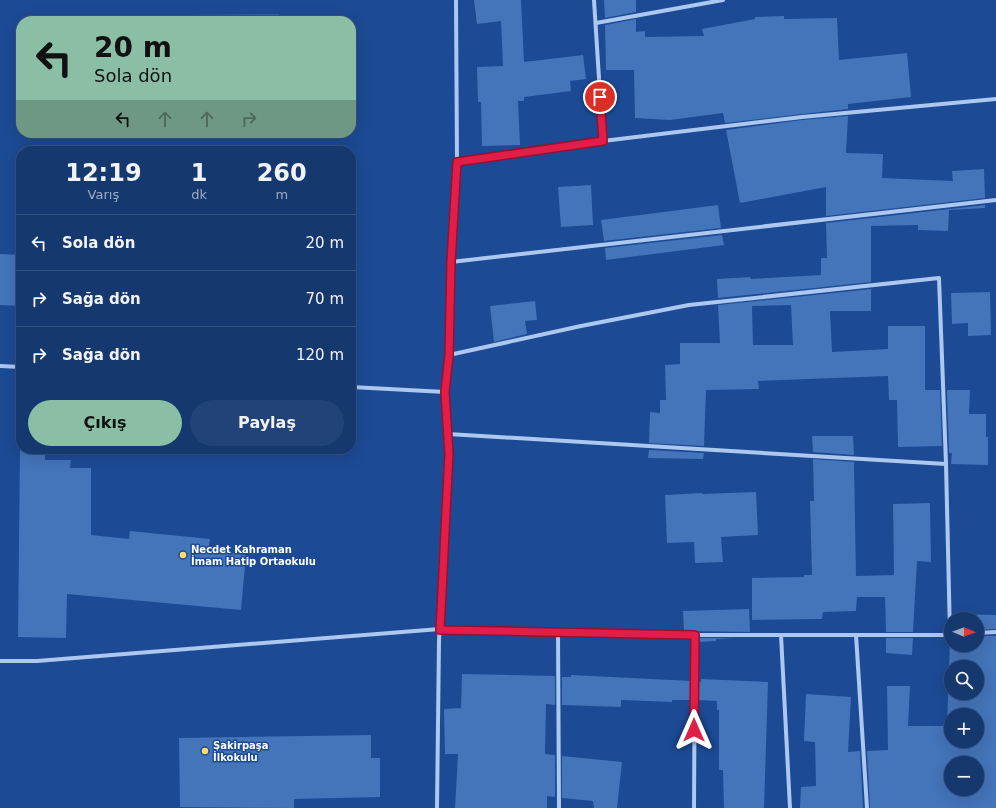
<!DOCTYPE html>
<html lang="tr">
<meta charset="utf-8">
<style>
:root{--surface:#15386f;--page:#224377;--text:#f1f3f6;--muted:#9dacc3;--line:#345282;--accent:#8abfa5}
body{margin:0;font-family:"DejaVu Sans",sans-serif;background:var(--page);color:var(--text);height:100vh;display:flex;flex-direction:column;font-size:15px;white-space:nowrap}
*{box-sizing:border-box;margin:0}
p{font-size:13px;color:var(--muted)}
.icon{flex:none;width:22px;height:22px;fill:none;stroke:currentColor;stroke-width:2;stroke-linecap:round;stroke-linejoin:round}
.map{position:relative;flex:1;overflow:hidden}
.sheet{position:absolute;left:16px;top:146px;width:340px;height:308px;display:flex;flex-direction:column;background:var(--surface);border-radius:16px;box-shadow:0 4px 16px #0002,0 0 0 1px var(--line)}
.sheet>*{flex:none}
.top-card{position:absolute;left:16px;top:16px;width:340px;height:122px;border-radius:16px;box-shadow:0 4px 16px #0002,0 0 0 1px var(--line);background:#8abfa5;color:#111;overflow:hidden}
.needle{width:26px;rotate:91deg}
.controls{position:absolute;left:944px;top:612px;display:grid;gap:8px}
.controls a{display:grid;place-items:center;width:40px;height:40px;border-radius:50%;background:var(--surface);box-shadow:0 4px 16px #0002,0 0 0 1px var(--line);font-size:20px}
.pin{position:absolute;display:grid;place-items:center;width:34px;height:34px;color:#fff;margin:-17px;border:2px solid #fff;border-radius:50%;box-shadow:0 1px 4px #0007}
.me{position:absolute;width:44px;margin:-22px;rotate:0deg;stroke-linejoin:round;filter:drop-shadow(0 0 3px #0008)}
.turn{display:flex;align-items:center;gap:14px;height:84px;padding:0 12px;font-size:18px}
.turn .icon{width:52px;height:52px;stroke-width:2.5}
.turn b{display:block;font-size:28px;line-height:34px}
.lanes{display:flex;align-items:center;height:38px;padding:0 12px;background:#0003;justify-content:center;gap:20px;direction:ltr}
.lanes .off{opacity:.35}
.eta{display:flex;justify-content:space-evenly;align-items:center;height:68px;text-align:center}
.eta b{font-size:24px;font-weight:700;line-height:28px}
.cta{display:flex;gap:8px;margin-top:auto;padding:8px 12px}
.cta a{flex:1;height:46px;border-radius:24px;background:var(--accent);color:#111;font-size:16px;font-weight:700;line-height:46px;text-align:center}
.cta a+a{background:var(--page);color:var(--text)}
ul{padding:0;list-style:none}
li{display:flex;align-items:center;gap:12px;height:56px;padding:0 12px;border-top:1px solid var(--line)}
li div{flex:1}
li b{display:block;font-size:15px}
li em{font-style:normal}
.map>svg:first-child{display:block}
.green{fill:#3064b1}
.building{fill:#4474ba;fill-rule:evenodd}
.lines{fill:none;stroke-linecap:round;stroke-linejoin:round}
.street{stroke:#adc8ef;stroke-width:4}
.route-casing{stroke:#92132f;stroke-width:10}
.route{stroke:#e11d48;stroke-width:7}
.poi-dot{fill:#ffdb6b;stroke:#1c4a94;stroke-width:1.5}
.labels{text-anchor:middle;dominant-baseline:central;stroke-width:3;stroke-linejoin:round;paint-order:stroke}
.poi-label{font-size:10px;font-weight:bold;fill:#fff;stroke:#1c4a94;text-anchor:start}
</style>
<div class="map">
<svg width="996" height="808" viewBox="0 0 996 808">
<rect width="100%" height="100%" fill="#1c4a94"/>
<path class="green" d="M279 14V21H173V15Z"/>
<g class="building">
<path d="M474 0H521L524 62 583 55 586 79 570 81 571 91 524 97V101H518L520 145 482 146 481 102H478L477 67 503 66 501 21 477 24Z"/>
<path d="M604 0H636V12L605 18Z"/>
<path d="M784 16V19L837 18 839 60 907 53 911 97 848 104V109L802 114 725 123 723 113 670 120 635 118 634 70H606L605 25 636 19V32L645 31V37L704 36 702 29 755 19V17Z"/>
<path d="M848 116 846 153 883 154 882 178 953 181 952 171 984 169 985 198 826 216V187L740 203 726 130 802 120Z"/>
<path d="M591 185 593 225 561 227 558 187Z"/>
<path d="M718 205 721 228 604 241 601 220Z"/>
<path d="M985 205V208L949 210 948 231 918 230V225L871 226V282L718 298 717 279 750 277 751 279 821 275V258H827L826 223Z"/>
<path d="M722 235 724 245 606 260 605 248Z"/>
<path d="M0 254 21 255V306L0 305Z"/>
<path d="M871 289V311H830L832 352 888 349V326H925V390H940L942 446 898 447 897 400H889L888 376 758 381 759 389 706 390 704 446 649 443 650 412 660 413V400H666L665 365 680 364V343H720L718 305ZM791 305 793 345H753L752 306Z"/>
<path d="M990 292 991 335 968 336V323L952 324 951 293Z"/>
<path d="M535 301 537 320 525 321 527 334 494 342 490 306Z"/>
<path d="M947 390H970L969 414H986V437H988V465L951 464 952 453H949Z"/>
<path d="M812 436H853L854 455 813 452Z"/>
<path d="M20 449H45V460H71L70 468H91V535L129 539 130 531 210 539 208 551 246 555 241 610 67 594 66 638 18 637Z"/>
<path d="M649 450 704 453 703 459 648 458Z"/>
<path d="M813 459 854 462 856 576 894 575 893 504 930 503 931 562 917 561 913 632H886L885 597H857L856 611 823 612 822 619 752 620V578L804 577V575H812L810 501H814Z"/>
<path d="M756 492 758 535 721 537 723 562 695 563 694 542 667 543 665 495 702 493V494Z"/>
<path d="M749 609 750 632 684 631 683 611Z"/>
<path d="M953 614 996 615V629L977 630V619H953Z"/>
<path d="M977 636H996V808H870L867 751 888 750 887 686H910L908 726H947L950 638H951V645H977ZM951 667H977V693H951ZM951 715H977V741H951ZM951 763H977V789H951Z"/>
<path d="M698 638H734L716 639V641L698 642Z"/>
<path d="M886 638H913L912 655 886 653Z"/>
<path d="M462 674 555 676V705L546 704 545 754 555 755V797L547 796V808H455L458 754H445L444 709 461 708Z"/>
<path d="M571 675 691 681V700H672V702L621 700V707L562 705V677H571Z"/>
<path d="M701 679 768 682 764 808H724L723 770H719V710H717V701L698 700V682H701Z"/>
<path d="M806 694 851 697 848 752 860 751 863 808H800L801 787 816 786 815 742 804 741Z"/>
<path d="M371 735V758H380V797L294 799V808L180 807 179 738Z"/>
<path d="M562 756 622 762 617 808H594L593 801 562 798Z"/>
</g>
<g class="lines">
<g class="street">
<path d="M594 0 603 141"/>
<path d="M596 23 723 0"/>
<path d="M457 162 603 141 802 117 996 99"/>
<path d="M451 262 996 200"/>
<path d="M449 355 581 326 689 305 939 278 946 464 950 635"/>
<path d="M0 366 21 367"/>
<path d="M351 387 445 392"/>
<path d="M448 434 946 464"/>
<path d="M558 632 559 808"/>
<path d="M977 633 996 632"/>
<path d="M781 635 790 808"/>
<path d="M856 635 867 808"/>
<path d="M0 661H37L440 629 695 635H951"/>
<path d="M437 808 439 641 449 454 445 392 449 355 451 262 457 162 456 0"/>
<path d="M694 808 695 635"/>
</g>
</g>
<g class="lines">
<defs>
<path id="route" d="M600 97 603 141 457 162 451 262 449 355 445 392 449 454 440 630 695 635 694 730"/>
</defs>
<use href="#route" class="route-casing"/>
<use href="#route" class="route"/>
</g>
<g class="poi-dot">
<circle cx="183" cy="555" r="4"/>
<circle cx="205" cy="751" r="4"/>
</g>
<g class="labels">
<g class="poi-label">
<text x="191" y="549">Necdet Kahraman<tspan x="191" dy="12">İmam Hatip Ortaokulu</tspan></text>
<text x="213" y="745">Şakirpaşa<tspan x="213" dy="12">İlkokulu</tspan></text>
</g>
</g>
</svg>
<div class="controls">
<a><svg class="needle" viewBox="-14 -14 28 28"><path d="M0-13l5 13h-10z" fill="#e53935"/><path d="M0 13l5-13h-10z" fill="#9dacc3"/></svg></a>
<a><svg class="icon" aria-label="search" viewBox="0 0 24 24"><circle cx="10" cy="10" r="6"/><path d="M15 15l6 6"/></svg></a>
<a>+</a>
<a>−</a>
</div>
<div class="pin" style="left:600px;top:97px;background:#d93025"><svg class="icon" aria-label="arrive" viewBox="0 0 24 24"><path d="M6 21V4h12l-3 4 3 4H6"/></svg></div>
<svg class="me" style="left:694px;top:730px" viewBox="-20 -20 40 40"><path d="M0-17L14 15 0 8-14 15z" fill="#e11d48" stroke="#fff" stroke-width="4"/></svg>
<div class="top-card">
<div class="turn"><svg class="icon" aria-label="left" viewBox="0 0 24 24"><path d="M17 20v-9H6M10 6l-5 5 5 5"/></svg><div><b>20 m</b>Sola dön</div></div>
<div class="lanes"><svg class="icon" aria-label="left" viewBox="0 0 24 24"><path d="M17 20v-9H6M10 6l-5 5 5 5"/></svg><svg class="icon off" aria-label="ahead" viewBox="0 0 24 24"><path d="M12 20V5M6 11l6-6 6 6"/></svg><svg class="icon off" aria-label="ahead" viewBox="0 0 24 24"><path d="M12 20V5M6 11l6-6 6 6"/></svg><svg class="icon off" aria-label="right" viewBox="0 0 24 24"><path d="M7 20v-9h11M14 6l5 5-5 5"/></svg></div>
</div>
<section class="sheet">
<div class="eta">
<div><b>12:19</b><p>Varış</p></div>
<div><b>1</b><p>dk</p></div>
<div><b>260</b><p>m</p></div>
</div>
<ul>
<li><svg class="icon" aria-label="left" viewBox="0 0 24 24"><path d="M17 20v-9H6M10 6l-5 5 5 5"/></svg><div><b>Sola dön</b></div><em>20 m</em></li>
<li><svg class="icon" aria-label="right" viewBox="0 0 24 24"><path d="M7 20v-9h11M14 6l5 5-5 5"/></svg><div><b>Sağa dön</b></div><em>70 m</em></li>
<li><svg class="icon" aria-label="right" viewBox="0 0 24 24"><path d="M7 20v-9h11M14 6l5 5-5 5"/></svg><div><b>Sağa dön</b></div><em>120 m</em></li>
</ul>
<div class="cta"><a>Çıkış</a><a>Paylaş</a></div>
</section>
</div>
